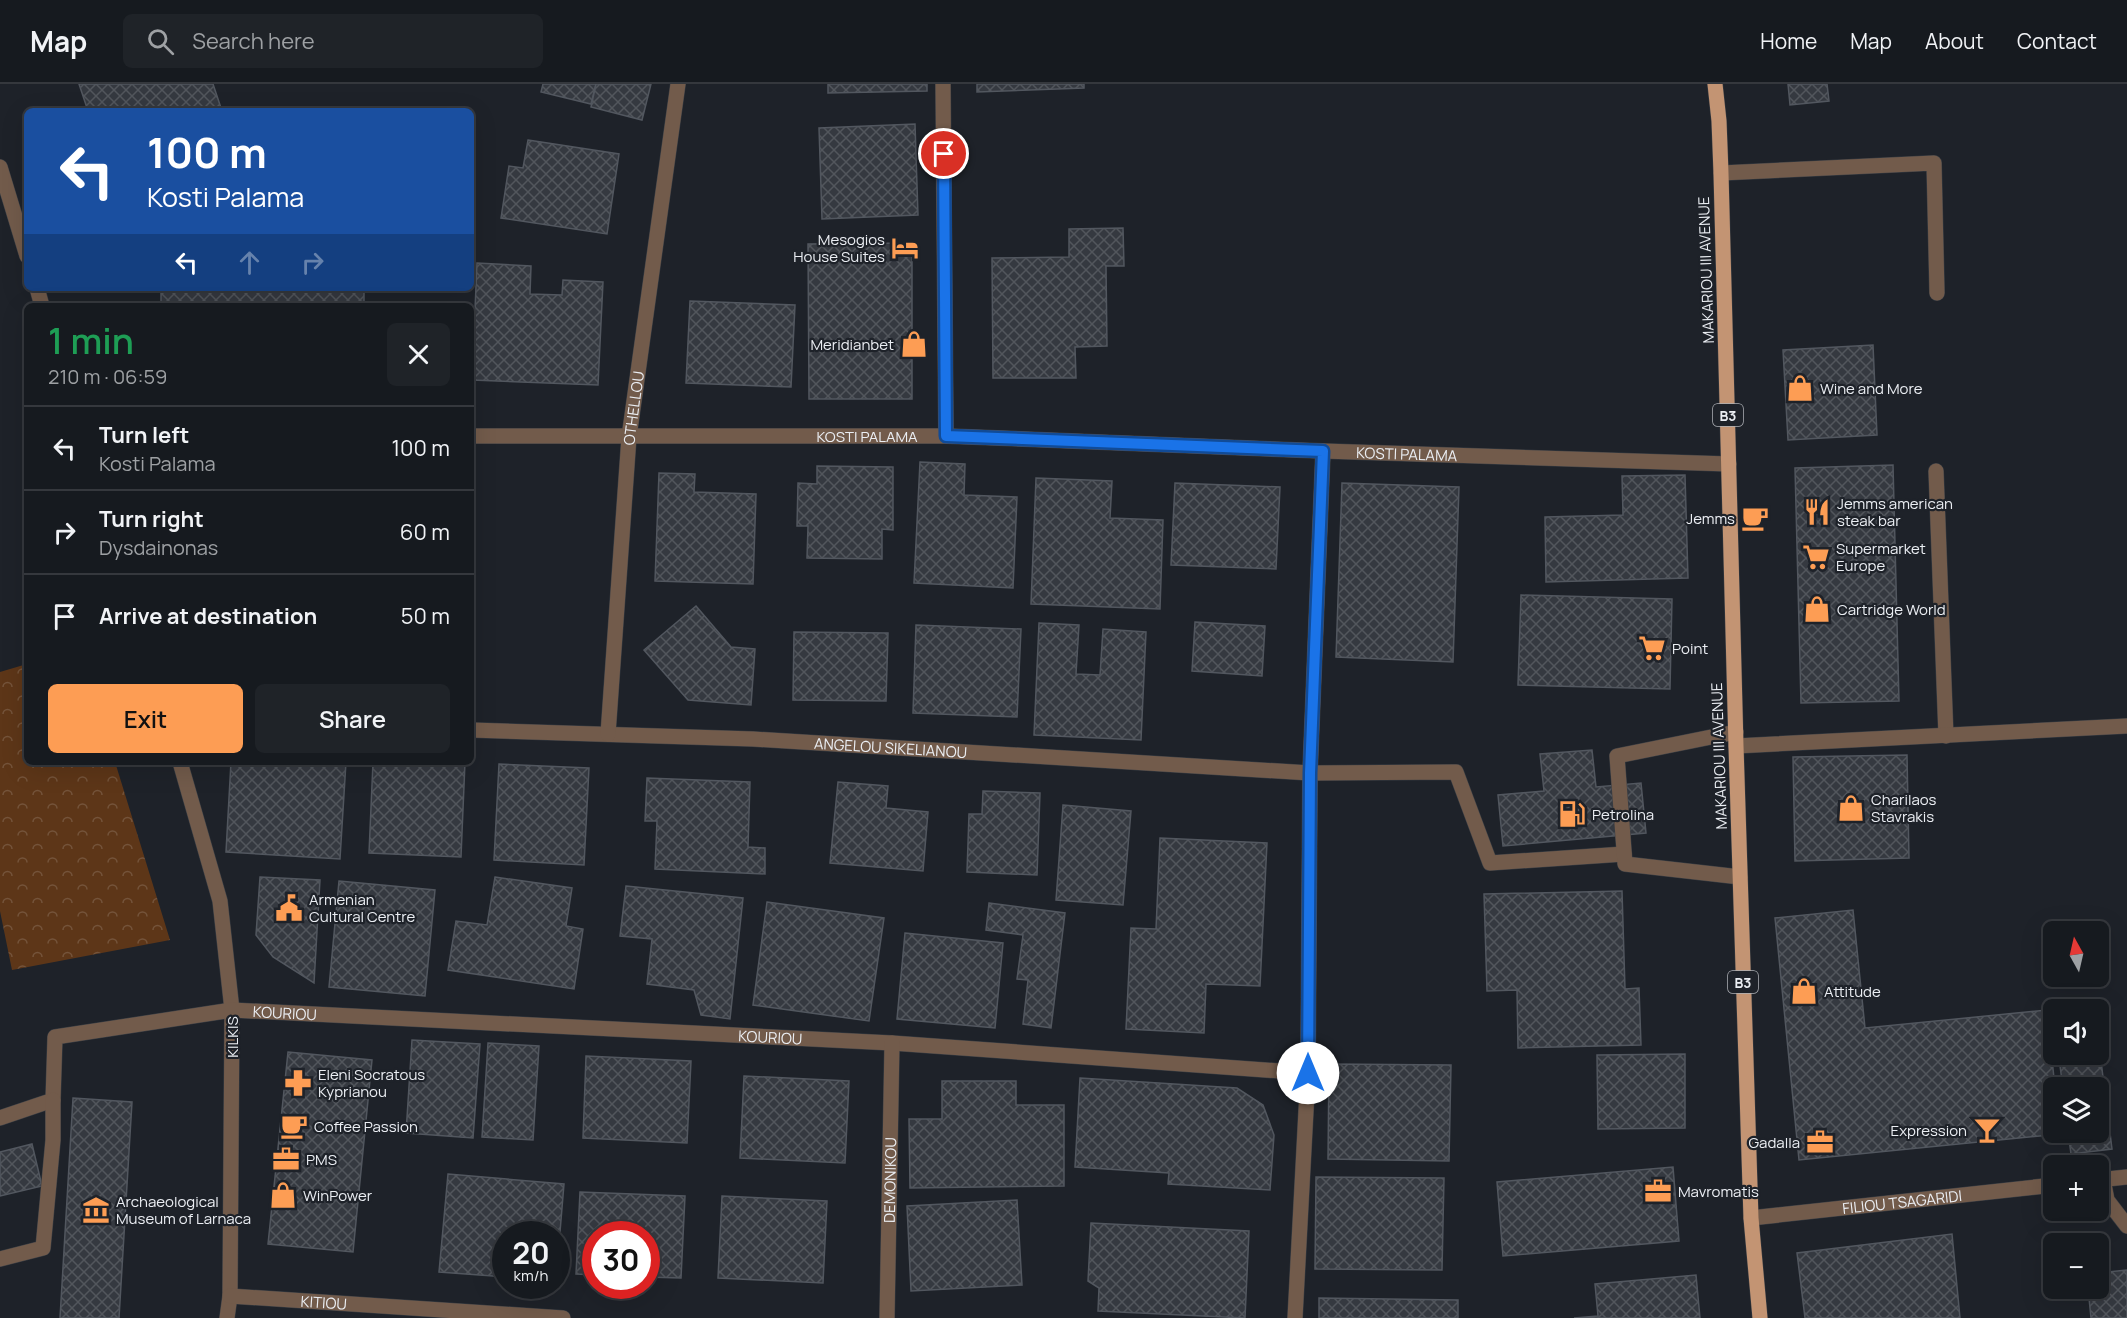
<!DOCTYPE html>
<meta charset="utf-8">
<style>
:root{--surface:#161a1f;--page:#1f2328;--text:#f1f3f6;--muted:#9ea1a4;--line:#35383d;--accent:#fd9d54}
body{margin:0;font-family:Manrope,sans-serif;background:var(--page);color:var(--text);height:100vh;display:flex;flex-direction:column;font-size:22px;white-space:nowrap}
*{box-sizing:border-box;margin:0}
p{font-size:20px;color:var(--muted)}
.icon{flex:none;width:33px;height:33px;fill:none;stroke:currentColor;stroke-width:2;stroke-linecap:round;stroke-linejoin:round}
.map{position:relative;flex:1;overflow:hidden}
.sheet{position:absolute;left:24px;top:219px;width:450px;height:462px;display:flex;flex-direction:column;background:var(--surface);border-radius:9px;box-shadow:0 6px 24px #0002,0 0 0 2px var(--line)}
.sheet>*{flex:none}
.guide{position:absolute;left:24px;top:24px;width:450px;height:183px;border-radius:9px;box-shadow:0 6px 24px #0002,0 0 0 2px var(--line);background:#1a4fa0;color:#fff;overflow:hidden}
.needle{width:39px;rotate:352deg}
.tools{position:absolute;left:2043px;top:837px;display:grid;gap:12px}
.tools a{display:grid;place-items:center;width:66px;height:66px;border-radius:9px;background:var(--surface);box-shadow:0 6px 24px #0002,0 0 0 2px var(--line);font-size:30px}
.speed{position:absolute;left:492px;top:1137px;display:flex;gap:12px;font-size:30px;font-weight:700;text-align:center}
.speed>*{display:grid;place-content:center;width:78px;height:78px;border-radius:50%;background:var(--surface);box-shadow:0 6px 24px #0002,0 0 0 2px var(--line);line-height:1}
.speed small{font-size:15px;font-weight:400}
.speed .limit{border:9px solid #d22;background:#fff;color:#111}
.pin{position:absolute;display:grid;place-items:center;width:51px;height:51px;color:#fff;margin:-26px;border:3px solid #fff;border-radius:50%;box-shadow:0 2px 6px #0007}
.me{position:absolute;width:66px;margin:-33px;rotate:0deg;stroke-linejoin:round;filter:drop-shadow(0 0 4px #0008)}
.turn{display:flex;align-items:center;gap:21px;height:126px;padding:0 24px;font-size:27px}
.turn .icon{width:78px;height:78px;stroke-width:2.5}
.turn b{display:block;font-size:42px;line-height:51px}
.lanes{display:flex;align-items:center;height:57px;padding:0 24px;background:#0003;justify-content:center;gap:30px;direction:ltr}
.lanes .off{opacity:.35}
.round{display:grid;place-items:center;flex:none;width:63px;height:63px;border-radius:9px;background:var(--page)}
.head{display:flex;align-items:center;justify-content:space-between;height:102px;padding:0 24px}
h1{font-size:36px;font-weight:600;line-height:45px;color:#1e9e55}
.primary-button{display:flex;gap:12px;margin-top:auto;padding:12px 24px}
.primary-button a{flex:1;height:69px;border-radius:9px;background:var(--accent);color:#111;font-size:24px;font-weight:600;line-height:69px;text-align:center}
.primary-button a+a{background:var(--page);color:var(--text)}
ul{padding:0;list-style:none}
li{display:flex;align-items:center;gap:18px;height:84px;padding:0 24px;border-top:2px solid var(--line)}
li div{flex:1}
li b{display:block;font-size:22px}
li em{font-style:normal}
header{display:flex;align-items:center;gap:36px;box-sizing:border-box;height:84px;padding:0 30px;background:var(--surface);border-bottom:2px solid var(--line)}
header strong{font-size:28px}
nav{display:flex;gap:33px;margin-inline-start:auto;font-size:21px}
.search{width:420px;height:54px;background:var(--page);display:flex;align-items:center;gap:15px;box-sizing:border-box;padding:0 21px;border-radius:9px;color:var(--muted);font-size:22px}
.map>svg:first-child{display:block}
.forest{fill:url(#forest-crowns)}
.building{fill:url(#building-cross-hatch);stroke:#52575f;stroke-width:1.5}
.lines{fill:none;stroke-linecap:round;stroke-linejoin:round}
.minor-casing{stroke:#3b3f45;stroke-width:16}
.major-casing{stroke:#3b3f45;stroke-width:16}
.minor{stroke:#725b4b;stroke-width:15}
.major{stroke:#c39473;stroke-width:15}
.route-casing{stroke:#114b97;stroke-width:15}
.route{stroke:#1a73e8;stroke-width:10}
.labels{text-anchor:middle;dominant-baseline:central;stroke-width:4.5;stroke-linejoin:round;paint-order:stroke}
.shield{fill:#1e2229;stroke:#aeb1b6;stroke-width:1.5}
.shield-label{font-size:14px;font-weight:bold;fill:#ebeef3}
.poi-label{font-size:15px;fill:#ebeef3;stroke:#1e2229;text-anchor:start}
.street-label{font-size:15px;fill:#ebeef3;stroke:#1e2229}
</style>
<header>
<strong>Map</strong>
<div class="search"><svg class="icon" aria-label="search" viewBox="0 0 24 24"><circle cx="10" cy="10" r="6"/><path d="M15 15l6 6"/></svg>Search here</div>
<nav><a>Home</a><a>Map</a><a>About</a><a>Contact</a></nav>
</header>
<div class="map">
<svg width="2127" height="1234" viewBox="0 0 2127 1234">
<defs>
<pattern id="forest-crowns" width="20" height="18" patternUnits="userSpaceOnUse" patternTransform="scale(1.5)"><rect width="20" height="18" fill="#5d3618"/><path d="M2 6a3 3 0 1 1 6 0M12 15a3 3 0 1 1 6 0" fill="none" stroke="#74533a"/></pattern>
<pattern id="building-cross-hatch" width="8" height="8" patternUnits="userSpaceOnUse" patternTransform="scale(1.5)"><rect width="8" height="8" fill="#353940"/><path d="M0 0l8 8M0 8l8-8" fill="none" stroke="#52565c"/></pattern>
</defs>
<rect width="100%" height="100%" fill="#1e2229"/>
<path class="forest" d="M27 580V678H115L170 856 12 886 0 827V588Z"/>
<g class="building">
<path d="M79 0H213L222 27H88Z"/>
<path d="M543 0H596L591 20 541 8Z"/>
<path d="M596 0H651L642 36 591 23Z"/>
<path d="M828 0H927V7L828 9Z"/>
<path d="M977 0H1084V4L977 8Z"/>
<path d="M1788 0H1827L1829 17 1790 21Z"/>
<path d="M915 40 918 131 822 135 819 44Z"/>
<path d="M528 56 619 70 607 150 501 134 509 82 523 84Z"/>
<path d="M1123 144 1124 182H1106L1107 262 1075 263 1076 294H993L992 174 1069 173V145Z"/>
<path d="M912 159V315H809L808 160Z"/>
<path d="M477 179 531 182 530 210 562 211 563 196 603 198 598 301 472 296Z"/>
<path d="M106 204H364V222H161V208H106Z"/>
<path d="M690 217 795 221 791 303 686 299Z"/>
<path d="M1873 261 1877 351 1788 356 1783 266Z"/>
<path d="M920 378 965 380 964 411 1017 413 1013 504 914 499Z"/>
<path d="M1893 381 1899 617 1801 619 1795 384Z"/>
<path d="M817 382 893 383V446L882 445V475L807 474 808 442H797L798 399 817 400Z"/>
<path d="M659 389 695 390 694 408 756 410 753 500 655 497Z"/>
<path d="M1685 391 1688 494 1546 498 1545 433 1623 431 1622 392Z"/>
<path d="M1036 394 1112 397 1110 434 1163 436 1160 525 1031 520Z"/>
<path d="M1175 399 1280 403 1276 485 1171 481Z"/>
<path d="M1342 399 1459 403 1453 578 1336 573Z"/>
<path d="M1521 511 1672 515 1670 605 1518 601Z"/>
<path d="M696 522 731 563 755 565 751 621 688 616 644 566Z"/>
<path d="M1195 538 1265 542 1262 592 1192 587Z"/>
<path d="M1039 539 1079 541 1076 590 1100 591 1103 545 1146 548 1141 656 1034 651Z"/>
<path d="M916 541 1021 545 1017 633 913 629Z"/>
<path d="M794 548 888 549 886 617 793 616Z"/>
<path d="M1592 666 1596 703 1641 699 1646 749 1503 762 1498 711 1544 707 1540 670Z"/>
<path d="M1907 671 1909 774 1795 777 1793 673Z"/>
<path d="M231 678H346L340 775 226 768Z"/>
<path d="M373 678H465L461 773 369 769Z"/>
<path d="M499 680 589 684 584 781 494 776Z"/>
<path d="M647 694 750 698 748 763 765 764V790L655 785 657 737H645Z"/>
<path d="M838 698 888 702 886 724 928 728 923 787 830 779Z"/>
<path d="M983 707 1040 709 1037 791 967 788 969 730H982Z"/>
<path d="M1063 721 1131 727 1123 821 1056 816Z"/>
<path d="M1160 754 1267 759 1260 902 1206 900 1204 949 1126 945 1131 844 1156 845Z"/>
<path d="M260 793 320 796 314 899 273 873 256 851Z"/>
<path d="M495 793 572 804 566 842 583 845 574 905 448 886 456 837 487 841Z"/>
<path d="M339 797 435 806 425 912 329 903Z"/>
<path d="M626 802 743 814 730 935 701 931 694 906 647 900 652 855 620 852Z"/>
<path d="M1622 807 1625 905 1639 904 1641 961 1518 964 1517 906 1487 907 1484 810Z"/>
<path d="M767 818 884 834 869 937 753 921Z"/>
<path d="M989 819 1065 829 1051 944 1023 940 1028 896 1017 895 1023 851 986 846Z"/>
<path d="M1853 826 1865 944 2047 926 2055 1004H2054V1048L2060 1050 1799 1076 1775 834Z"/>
<path d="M905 849 1003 859 995 944 897 935Z"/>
<path d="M412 956 480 960 473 1054 406 1049Z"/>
<path d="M488 959 539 962 533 1056 482 1053Z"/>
<path d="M288 968 372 976 353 1168 268 1160Z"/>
<path d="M1685 970V1044L1598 1045 1597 971Z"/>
<path d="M586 972 691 977 687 1059 583 1054Z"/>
<path d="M2101 977 2112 1065 2071 1070 2068 1048H2098V1004H2063L2060 982Z"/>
<path d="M1329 980 1451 981 1449 1077 1328 1075Z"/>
<path d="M744 992 849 997 845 1079 740 1074Z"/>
<path d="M1080 994 1237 1004 1263 1021 1274 1051 1270 1106 1168 1100 1169 1089 1075 1083Z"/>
<path d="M942 997H1016V1021H1064V1102L910 1104 909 1035H942Z"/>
<path d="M73 1014 132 1018 119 1234H60Z"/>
<path d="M32 1060 42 1102 0 1112V1068Z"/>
<path d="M1673 1083 1679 1157 1503 1172 1497 1098Z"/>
<path d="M448 1090 564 1100 558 1172 556 1150H506V1193L439 1188Z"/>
<path d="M1316 1093 1444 1094 1442 1186 1315 1185Z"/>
<path d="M580 1108 685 1112 681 1194 646 1193V1150H596V1191L576 1190Z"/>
<path d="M722 1112 827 1117 823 1199 718 1194Z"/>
<path d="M1017 1116 1022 1201 911 1207 907 1122Z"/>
<path d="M1091 1139 1249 1147 1245 1234 1098 1227 1099 1204 1088 1197Z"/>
<path d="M1952 1150 1960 1234H1805L1797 1169Z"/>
<path d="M2127 1186V1234H2091L2088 1204H2098V1189Z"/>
<path d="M1696 1191 1700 1234H1574L1598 1232 1595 1200Z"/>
<path d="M1319 1214 1458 1216V1234H1319Z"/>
</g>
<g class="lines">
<defs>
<g id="minor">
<path d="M943 0 946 352"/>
<path d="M0 83 27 172"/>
<path d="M1721 89 1934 79 1937 209"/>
<path d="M37 204 42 222"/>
<path id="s1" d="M471 352H946L1323 367 1729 380"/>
<path d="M1936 387 1946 652"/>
<path id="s2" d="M471 646 753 655 1310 689 1456 688 1490 779 1624 770"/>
<path d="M1736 648 1617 672 1625 780 1740 793"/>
<path id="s3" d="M608 650 629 353 678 0"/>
<path d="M1736 662 2127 642"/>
<path d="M180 678 220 817 232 926 230 1212 227 1234"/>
<path id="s4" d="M0 1034 53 1016 55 953 232 926 892 959 1308 989"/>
<path d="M2103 1095 2107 1116 2127 1142"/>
<path d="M2098 1096 2127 1093"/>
<path id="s5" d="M1751 1134 2054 1101"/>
<path d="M0 1175 43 1164 53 1056V1016"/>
<path id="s6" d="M230 1212 563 1234"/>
<path id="s7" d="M887 1234 892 959"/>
<path d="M1295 1234 1308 989 1310 689 1323 367"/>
</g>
<path id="major" d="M1715 0 1719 37 1721 89 1736 662 1751 1134 1760 1234"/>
</defs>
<use href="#minor" class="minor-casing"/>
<use href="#major" class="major-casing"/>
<use href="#minor" class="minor"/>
<use href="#major" class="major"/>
</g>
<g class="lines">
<defs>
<path id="route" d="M944 70 946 352 1323 367 1310 689 1308 989"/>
</defs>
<use href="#route" class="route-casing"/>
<use href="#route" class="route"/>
</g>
<defs>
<symbol id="hotel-bare" viewBox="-9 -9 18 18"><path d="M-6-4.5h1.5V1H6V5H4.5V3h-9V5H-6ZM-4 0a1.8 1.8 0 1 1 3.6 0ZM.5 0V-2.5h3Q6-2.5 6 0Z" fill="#fd9d54" stroke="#1e2229" stroke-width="2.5" paint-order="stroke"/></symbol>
<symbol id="shop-bare" viewBox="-9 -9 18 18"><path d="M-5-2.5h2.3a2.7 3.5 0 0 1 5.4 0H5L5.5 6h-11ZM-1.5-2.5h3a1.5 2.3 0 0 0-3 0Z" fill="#fd9d54" stroke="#1e2229" stroke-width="2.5" paint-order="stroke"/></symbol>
<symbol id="restaurant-bare" viewBox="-9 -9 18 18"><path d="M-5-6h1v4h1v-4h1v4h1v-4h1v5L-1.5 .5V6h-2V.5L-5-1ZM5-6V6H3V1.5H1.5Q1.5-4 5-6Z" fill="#fd9d54" stroke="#1e2229" stroke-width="2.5" paint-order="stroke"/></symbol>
<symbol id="cafe-bare" viewBox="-9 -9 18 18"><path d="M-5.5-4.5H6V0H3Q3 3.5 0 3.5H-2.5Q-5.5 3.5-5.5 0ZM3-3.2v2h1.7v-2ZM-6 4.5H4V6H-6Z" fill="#fd9d54" stroke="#1e2229" stroke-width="2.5" paint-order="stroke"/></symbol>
<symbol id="supermarket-bare" viewBox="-9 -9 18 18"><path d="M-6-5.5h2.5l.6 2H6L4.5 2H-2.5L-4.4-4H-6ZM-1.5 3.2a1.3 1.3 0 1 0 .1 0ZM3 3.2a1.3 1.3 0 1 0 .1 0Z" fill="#fd9d54" stroke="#1e2229" stroke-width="2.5" paint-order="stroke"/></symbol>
<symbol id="fuel-bare" viewBox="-9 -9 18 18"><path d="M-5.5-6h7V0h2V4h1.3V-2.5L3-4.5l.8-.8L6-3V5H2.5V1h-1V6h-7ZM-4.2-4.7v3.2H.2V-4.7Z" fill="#fd9d54" stroke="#1e2229" stroke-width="2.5" paint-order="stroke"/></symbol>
<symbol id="civic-bare" viewBox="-9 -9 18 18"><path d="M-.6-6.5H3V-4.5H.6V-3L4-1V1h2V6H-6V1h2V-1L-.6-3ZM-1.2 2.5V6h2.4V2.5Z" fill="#fd9d54" stroke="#1e2229" stroke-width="2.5" paint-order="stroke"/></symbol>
<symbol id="pharmacy-bare" viewBox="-9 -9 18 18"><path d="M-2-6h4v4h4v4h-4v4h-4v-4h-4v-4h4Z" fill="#fd9d54" stroke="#1e2229" stroke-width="2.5" paint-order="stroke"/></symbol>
<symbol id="bar-bare" viewBox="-9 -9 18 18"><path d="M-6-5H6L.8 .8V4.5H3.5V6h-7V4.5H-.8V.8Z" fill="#fd9d54" stroke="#1e2229" stroke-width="2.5" paint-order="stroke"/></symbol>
<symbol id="office-bare" viewBox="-9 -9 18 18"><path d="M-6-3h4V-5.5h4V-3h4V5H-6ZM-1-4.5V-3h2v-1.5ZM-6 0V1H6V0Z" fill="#fd9d54" stroke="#1e2229" stroke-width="2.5" paint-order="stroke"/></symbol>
<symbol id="museum-bare" viewBox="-9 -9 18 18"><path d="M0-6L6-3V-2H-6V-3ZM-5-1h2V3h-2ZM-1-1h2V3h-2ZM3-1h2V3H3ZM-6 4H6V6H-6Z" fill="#fd9d54" stroke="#1e2229" stroke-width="2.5" paint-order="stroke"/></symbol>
</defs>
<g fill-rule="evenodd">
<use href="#hotel-bare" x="886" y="145" width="38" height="38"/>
<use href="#shop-bare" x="895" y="241" width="38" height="38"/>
<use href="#shop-bare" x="1781" y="285" width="38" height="38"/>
<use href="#restaurant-bare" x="1798" y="409" width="38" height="38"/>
<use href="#cafe-bare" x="1736" y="415" width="38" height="38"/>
<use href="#supermarket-bare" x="1797" y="454" width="38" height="38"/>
<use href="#shop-bare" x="1798" y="506" width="38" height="38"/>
<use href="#supermarket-bare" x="1633" y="545" width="38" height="38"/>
<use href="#shop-bare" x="1832" y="705" width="38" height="38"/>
<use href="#fuel-bare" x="1553" y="711" width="38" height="38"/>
<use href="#civic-bare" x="270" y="805" width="38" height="38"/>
<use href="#shop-bare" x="1785" y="888" width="38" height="38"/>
<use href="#pharmacy-bare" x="279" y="980" width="38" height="38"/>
<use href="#cafe-bare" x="275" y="1023" width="38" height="38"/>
<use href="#bar-bare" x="1968" y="1027" width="38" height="38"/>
<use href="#office-bare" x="1801" y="1039" width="38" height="38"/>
<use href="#office-bare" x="267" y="1056" width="38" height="38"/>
<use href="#office-bare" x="1639" y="1088" width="38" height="38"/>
<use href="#shop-bare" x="264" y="1092" width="38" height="38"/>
<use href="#museum-bare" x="77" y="1107" width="38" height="38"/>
</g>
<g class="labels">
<g class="shield">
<rect x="1713" y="320" width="30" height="22" rx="4.5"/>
<rect x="1728" y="887" width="30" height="22" rx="4.5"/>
</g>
<g class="shield-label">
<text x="1728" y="331">B3</text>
<text x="1743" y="898">B3</text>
</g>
<g class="poi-label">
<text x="885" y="155" text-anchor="end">Mesogios<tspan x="885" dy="17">House Suites</tspan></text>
<text x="894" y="260" text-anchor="end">Meridianbet</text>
<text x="1820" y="304">Wine and More</text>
<text x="1837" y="419">Jemms american<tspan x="1837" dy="17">steak bar</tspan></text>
<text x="1735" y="434" text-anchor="end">Jemms</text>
<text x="1836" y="464">Supermarket<tspan x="1836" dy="17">Europe</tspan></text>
<text x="1837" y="525">Cartridge World</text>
<text x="1672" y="564">Point</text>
<text x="1871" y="715">Charilaos<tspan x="1871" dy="17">Stavrakis</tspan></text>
<text x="1592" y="730">Petrolina</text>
<text x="309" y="815">Armenian<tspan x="309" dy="17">Cultural Centre</tspan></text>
<text x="1824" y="907">Attitude</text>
<text x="318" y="990">Eleni Socratous<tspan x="318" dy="17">Kyprianou</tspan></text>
<text x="314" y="1042">Coffee Passion</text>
<text x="1967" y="1046" text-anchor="end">Expression</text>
<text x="1800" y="1058" text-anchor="end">Gadalla</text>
<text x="306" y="1075">PMS</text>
<text x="1678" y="1107">Mavromatis</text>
<text x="303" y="1111">WinPower</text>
<text x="116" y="1117">Archaeological<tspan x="116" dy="17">Museum of Larnaca</tspan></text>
</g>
<g class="street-label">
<text transform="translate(1706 186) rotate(-92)">MAKARIOU III AVENUE</text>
<text stroke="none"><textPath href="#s3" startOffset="327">OTHELLOU</textPath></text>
<text stroke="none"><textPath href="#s1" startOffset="396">KOSTI PALAMA</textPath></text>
<text stroke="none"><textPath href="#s1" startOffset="936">KOSTI PALAMA</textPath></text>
<text stroke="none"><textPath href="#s2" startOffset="420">ANGELOU SIKELIANOU</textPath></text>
<text transform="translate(1719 672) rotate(-92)">MAKARIOU III AVENUE</text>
<text stroke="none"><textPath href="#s4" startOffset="351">KOURIOU</textPath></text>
<text transform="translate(232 953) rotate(-90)">KILKIS</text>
<text stroke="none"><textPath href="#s4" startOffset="837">KOURIOU</textPath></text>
<text stroke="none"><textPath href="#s7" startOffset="138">DEMONIKOU</textPath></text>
<text stroke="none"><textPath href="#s5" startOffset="152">FILIOU TSAGARIDI</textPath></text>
<text stroke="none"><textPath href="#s6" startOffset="94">KITIOU</textPath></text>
</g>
</g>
</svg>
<div class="tools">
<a><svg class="needle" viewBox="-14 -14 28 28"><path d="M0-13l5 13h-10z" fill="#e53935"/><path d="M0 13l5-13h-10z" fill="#9ea1a4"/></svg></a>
<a><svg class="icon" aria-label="sound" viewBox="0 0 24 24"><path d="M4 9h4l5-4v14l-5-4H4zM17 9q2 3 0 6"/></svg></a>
<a><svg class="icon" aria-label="layers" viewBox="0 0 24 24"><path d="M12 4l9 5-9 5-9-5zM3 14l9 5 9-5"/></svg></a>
<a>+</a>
<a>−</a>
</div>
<div class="speed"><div>20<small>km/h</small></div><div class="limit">30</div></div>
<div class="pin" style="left:944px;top:70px;background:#d93025"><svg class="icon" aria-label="arrive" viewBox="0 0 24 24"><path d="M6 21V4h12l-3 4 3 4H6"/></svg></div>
<svg class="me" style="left:1308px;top:989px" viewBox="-20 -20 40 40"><circle r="19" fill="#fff"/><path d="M0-13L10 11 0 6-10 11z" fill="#1a73e8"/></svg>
<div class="guide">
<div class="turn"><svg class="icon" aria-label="left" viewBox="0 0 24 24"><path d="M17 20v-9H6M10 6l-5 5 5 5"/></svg><div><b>100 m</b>Kosti Palama</div></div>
<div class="lanes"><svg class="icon" aria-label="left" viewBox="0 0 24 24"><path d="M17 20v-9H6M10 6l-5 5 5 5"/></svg><svg class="icon off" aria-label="ahead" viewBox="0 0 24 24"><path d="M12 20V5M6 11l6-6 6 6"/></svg><svg class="icon off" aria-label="right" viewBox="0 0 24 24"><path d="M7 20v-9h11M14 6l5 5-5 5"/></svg></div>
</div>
<section class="sheet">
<div class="head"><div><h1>1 min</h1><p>210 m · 06:59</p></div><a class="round"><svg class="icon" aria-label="close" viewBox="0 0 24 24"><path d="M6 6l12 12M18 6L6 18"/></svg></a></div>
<ul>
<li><svg class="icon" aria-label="left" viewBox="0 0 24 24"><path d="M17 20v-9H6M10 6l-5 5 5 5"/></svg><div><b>Turn left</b><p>Kosti Palama</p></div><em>100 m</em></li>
<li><svg class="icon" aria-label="right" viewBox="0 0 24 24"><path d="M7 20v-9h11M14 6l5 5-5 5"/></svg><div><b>Turn right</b><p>Dysdainonas</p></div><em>60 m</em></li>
<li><svg class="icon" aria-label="arrive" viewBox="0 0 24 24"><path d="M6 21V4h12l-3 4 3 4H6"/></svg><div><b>Arrive at destination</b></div><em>50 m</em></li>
</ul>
<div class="primary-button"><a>Exit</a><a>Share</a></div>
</section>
</div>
